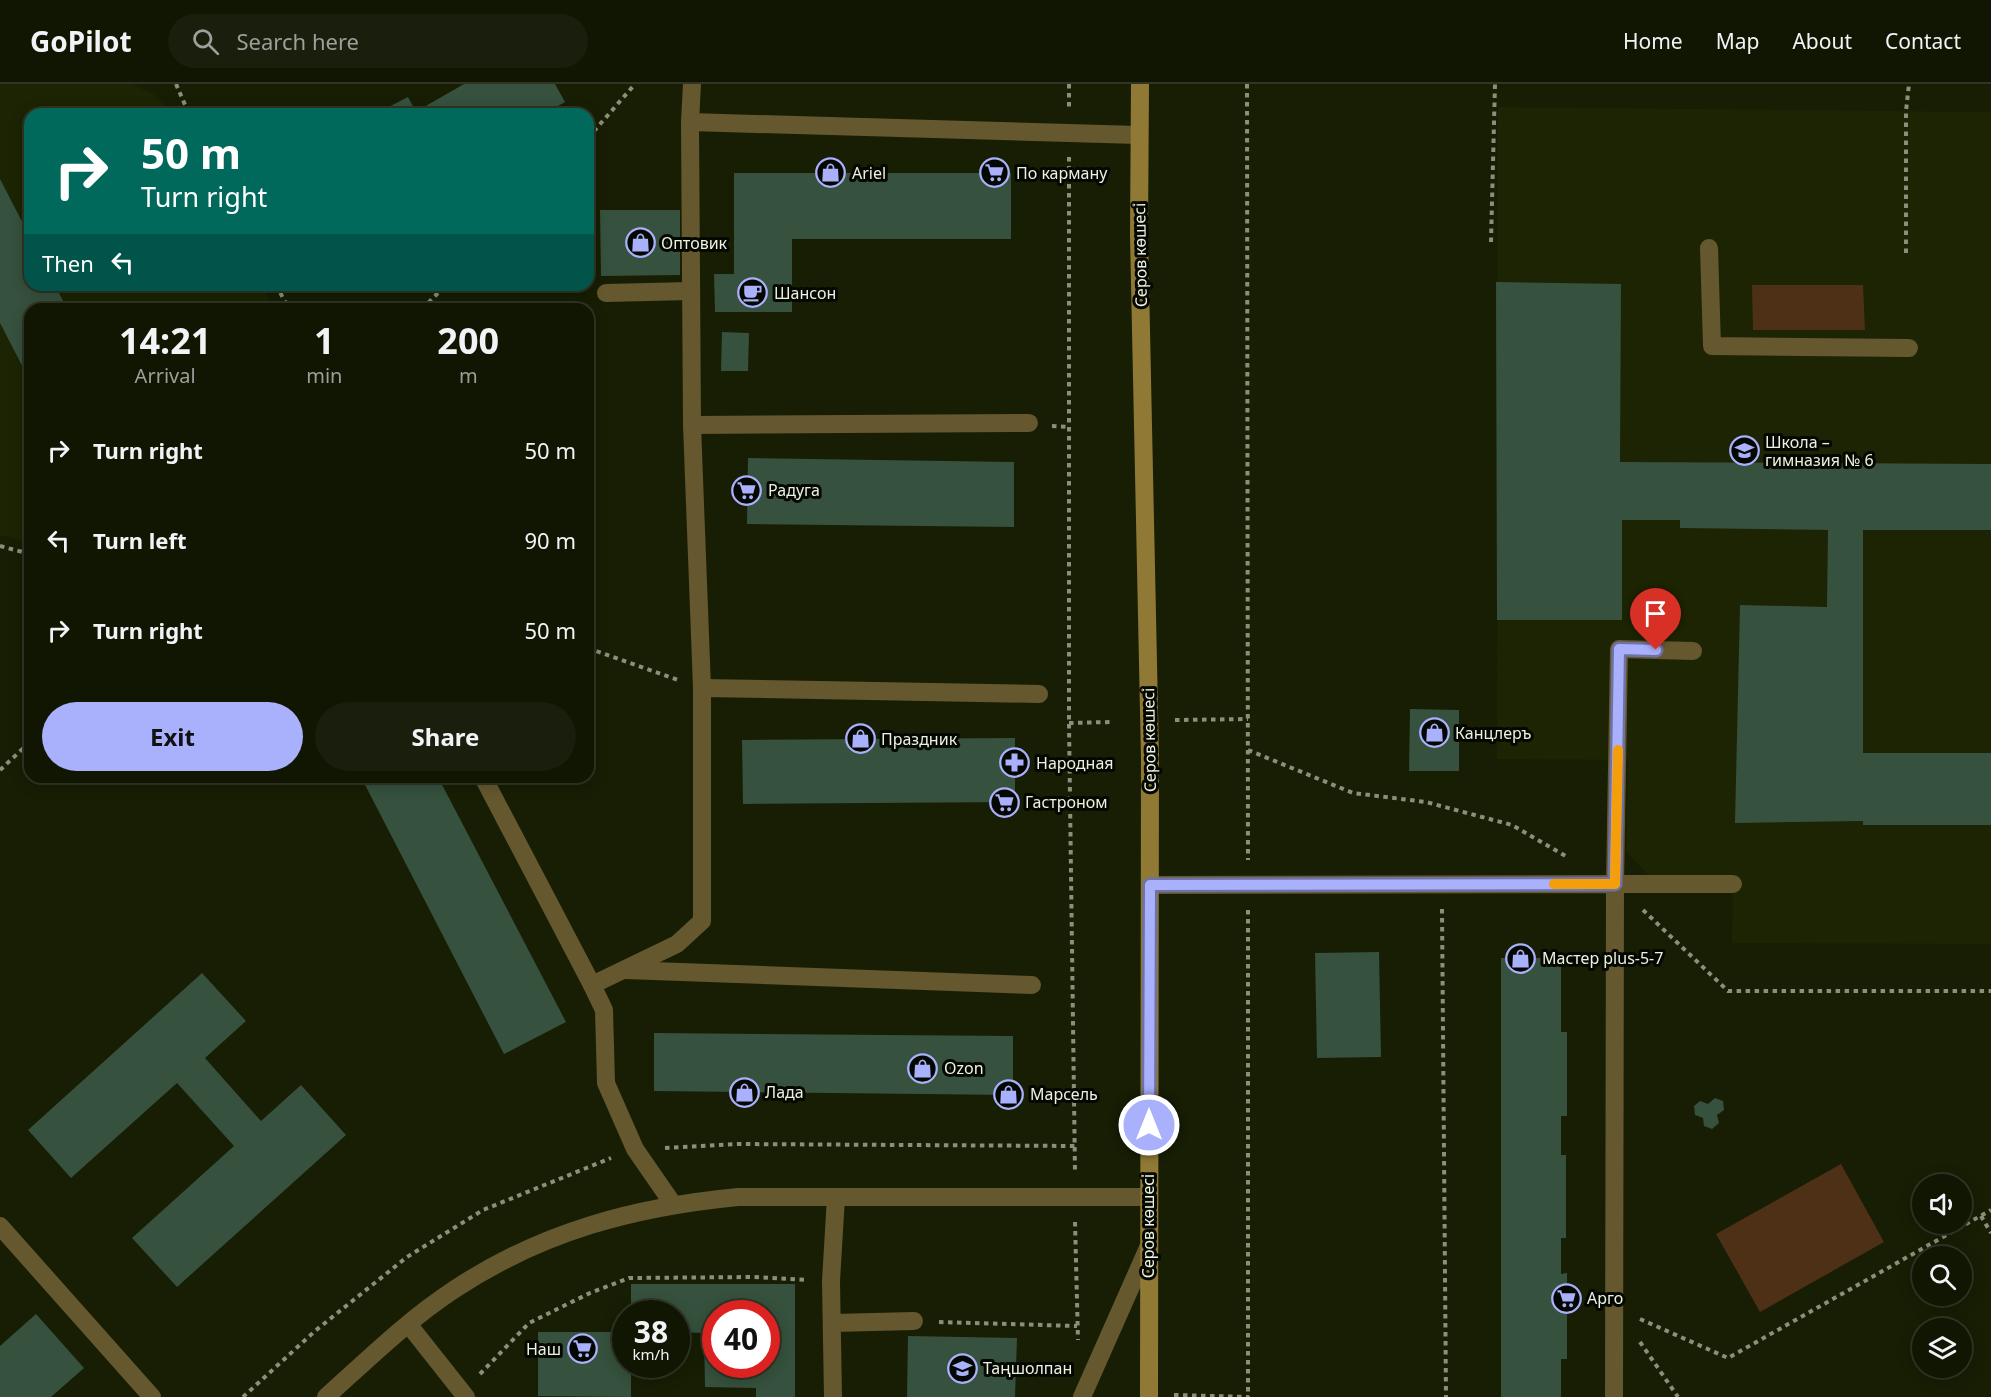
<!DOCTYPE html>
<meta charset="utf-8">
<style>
:root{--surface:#111603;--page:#1a1f0d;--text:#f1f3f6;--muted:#9c9f9a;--line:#303525;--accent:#a9b0fc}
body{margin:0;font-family:"Noto Sans",sans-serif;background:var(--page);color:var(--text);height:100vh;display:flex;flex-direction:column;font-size:22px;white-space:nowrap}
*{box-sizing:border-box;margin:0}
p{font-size:20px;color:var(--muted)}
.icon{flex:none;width:33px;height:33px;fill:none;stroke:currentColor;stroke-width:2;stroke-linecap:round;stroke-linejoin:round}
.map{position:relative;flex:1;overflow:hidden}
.drawer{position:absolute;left:24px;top:219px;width:570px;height:480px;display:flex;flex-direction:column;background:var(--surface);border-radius:18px;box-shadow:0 3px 15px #0003,0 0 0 2px var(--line)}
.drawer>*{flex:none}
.top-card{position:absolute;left:24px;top:24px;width:570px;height:183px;border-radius:18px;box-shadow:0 3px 15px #0003,0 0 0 2px var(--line);background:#00695c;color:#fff;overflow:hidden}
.tools{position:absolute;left:1912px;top:1090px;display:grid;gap:12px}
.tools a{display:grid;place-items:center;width:60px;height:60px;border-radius:50%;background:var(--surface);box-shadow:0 3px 15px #0003,0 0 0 2px var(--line);font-size:30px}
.speed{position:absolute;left:612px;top:1216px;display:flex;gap:12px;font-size:30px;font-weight:700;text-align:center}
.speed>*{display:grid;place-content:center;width:78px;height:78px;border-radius:50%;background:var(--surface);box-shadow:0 3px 15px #0003,0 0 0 2px var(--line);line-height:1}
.speed small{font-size:15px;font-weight:400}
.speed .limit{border:9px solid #d22;background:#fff;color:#111}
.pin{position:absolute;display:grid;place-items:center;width:51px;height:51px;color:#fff;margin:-62px -26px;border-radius:50% 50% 50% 0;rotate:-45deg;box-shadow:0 0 6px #0007}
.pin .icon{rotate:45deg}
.me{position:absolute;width:66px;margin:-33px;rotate:0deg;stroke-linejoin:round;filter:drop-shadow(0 0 4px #0008)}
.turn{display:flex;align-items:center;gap:21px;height:126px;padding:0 18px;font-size:27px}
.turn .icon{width:78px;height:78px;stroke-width:2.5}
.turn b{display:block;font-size:42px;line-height:51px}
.then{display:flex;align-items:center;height:57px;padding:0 18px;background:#0003;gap:12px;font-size:22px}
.eta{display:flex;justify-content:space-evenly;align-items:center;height:102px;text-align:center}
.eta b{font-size:36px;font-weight:700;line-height:42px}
.button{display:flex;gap:12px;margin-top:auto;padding:12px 18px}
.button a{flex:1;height:69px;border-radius:36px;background:var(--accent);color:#111;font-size:24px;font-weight:700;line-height:69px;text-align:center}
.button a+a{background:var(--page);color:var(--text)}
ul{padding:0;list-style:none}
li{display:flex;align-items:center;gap:18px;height:90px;padding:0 18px}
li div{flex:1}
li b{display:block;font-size:22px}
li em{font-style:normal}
header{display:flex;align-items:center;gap:36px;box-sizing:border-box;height:84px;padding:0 30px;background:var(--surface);border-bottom:2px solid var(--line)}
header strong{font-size:28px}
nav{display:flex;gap:33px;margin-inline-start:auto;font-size:21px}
.search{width:420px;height:54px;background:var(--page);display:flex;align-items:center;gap:15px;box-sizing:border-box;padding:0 21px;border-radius:33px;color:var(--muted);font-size:22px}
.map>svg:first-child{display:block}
.built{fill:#1c2403}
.green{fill:#4d3016}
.building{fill:#36513e;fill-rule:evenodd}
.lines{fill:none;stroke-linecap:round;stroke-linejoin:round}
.path{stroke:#8a907b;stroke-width:4;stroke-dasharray:4.5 4.5;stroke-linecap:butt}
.lane{stroke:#65572e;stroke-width:18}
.street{stroke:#65572e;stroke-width:18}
.secondary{stroke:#8f7934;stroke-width:18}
.route-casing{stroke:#6e72a4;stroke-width:15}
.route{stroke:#a9b0fc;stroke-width:10}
.slow{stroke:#f59e0b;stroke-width:10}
.labels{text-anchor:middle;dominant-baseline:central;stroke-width:6;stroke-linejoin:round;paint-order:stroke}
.poi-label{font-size:16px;fill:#ecf2e1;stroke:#050701;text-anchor:start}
.street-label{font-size:16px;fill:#ecf2e1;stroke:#050701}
</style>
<header>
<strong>GoPilot</strong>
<div class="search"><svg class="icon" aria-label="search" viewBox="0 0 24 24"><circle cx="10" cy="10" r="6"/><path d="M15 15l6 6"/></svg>Search here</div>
<nav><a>Home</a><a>Map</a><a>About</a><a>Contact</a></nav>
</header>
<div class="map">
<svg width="1991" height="1313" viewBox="0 0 1991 1313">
<rect width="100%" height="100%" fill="#171e04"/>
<g class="built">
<path d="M0 0H132L153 10 173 30H30V201H261L274 225H30V459L0 451Z"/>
<path d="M1498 23 1991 28V860L1732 859 1733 792 1648 791 1626 767 1628 676 1497 675Z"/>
</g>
<g class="green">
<path d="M1752 201H1863L1865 246H1753Z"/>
<path d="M1841 1080 1884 1158 1760 1228 1716 1150Z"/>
</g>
<g class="building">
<path d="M464 0H555L565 18 544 30H428L424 23Z"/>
<path d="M408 13 417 30H375Z"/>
<path d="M734 89H1011V155H792V228H715L714 190H734Z"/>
<path d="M0 95 30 153V201H55L67 225H30V297L0 239Z"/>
<path d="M600 126H680V191L601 192Z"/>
<path d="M1496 198 1621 200 1620 378 1991 380V446H1863V669H1991V741H1863V737L1735 739 1740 521 1827 523 1828 446 1680 444V436H1622V536H1497Z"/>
<path d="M722 248 749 249 748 287H721Z"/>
<path d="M748 374 1014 378V443L747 440Z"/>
<path d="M1410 625 1459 626V687H1409Z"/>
<path d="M1015 654V718L743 720 742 656Z"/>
<path d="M361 693H438L566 938 504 970Z"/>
<path d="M1379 868 1381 973 1317 974 1315 869Z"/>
<path d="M1501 874H1561V948H1567V1032H1561V1071H1566V1154H1561V1190L1567 1189V1275H1561V1313H1501Z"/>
<path d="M202 889 246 937 205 974 261 1037 301 1001 346 1051 177 1203 132 1154 234 1062 177 999 71 1094 28 1046Z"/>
<path d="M654 949 1013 952V1011L654 1007Z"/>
<path d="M1715 1014 1723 1017 1724 1026 1717 1031 1719 1039 1712 1045 1704 1042 1703 1034 1695 1031 1694 1022 1700 1017 1708 1020Z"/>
<path d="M631 1200H795V1313H756V1304L705 1303 704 1249 676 1248V1230H631ZM716 1230H766V1281H716Z"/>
<path d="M36 1230 84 1284 51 1313H0V1262Z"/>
<path d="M538 1248H626V1281H631V1313L538 1312Z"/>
<path d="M908 1252 1017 1254 1015 1313H907Z"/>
</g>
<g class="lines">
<g class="path">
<path d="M176 0 189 30"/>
<path d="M1069 0V23"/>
<path d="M1247 0 1248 776"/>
<path d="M588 54 635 0"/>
<path d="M1069 73V639L1075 1088"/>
<path d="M1491 158 1495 0"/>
<path d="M1906 169V27L1909 0"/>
<path d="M276 201 289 225"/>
<path d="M422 225 446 201"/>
<path d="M1052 342 1070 343"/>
<path d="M0 462 30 470"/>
<path d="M588 564 678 596"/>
<path d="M1175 636 1248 635"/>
<path d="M1069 639 1111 638"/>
<path d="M1248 666 1353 709 1426 718 1512 741 1569 774"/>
<path d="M0 686 30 658"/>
<path d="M1442 825 1446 1313"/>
<path d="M1248 826V1313"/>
<path d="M1643 826 1728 907H1991"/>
<path d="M665 1064 737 1060 1075 1062"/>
<path d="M1981 1132 1991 1149"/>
<path d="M1075 1138 1078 1256"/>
<path d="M1640 1235 1728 1274 1991 1126"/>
<path d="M939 1238 1077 1242"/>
<path d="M1640 1258 1678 1313"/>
<path d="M480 1290 529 1239 590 1209 629 1194 753 1193 807 1196"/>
<path d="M1174 1311 1249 1313"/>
<path d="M243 1313 315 1247 407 1173 483 1126 611 1074"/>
</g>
<g class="lane">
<path d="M690 38 1138 51"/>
<path d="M1709 164 1712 262 1909 264"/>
<path d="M606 209 691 207"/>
<path d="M692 341 1029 339"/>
<path d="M1693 567 1619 565 1615 800H1733"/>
<path d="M702 604 1039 610"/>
<path d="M483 693 592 901"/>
<path d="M1150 801 1615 800 1614 1313"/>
<path d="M626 886 1032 901"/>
<path d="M673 1120 635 1065 606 999 604 926 592 901 677 860 702 837V604L692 341 690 38 692 0"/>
<path d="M0 1142 152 1313"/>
<path d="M833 1239 914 1237"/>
<path d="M409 1241 466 1313"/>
<path d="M833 1313 831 1197 836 1113"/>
</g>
<g class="street">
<path d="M326 1313C367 1276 409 1235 455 1205 543 1147 635 1123 738 1113H1148"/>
<path d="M1082 1313 1148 1164"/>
</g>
<path class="secondary" d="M1140 0 1139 151 1150 674 1149 1313"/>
</g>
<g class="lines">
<defs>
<path id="route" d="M1149 1041 1150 801 1615 800 1619 565 1656 566"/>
</defs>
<use href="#route" class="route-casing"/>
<use href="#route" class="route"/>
<path class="slow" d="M1554 800H1615L1618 666"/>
</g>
<defs>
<symbol id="shop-ring" viewBox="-11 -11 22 22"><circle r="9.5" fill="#050701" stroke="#a9b0fc" stroke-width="1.5"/><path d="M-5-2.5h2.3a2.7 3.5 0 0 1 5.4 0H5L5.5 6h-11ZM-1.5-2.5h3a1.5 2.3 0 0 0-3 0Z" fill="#a9b0fc"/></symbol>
<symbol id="supermarket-ring" viewBox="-11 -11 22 22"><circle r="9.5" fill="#050701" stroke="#a9b0fc" stroke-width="1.5"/><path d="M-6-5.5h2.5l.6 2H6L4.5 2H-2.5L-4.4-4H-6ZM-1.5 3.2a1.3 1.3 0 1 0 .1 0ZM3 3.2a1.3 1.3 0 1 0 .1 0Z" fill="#a9b0fc"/></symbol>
<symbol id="cafe-ring" viewBox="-11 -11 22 22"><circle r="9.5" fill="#050701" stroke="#a9b0fc" stroke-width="1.5"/><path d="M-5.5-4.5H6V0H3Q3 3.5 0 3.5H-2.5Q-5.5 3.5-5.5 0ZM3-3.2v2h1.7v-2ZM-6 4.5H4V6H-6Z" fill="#a9b0fc"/></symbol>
<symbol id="school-ring" viewBox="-11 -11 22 22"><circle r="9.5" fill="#050701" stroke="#a9b0fc" stroke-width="1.5"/><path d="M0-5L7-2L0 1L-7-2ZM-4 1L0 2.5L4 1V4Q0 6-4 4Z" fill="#a9b0fc"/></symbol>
<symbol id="pharmacy-ring" viewBox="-11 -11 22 22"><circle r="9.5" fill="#050701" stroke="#a9b0fc" stroke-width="1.5"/><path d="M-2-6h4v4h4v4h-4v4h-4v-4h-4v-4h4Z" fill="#a9b0fc"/></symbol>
</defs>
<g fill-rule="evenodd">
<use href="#shop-ring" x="814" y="72" width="33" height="33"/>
<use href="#supermarket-ring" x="978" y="72" width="33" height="33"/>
<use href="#shop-ring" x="624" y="142" width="33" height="33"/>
<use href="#cafe-ring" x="736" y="192" width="33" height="33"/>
<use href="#school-ring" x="1728" y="350" width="33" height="33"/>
<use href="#supermarket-ring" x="730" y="390" width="33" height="33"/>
<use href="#shop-ring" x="1418" y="632" width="33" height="33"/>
<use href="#shop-ring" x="844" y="638" width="33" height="33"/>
<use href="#pharmacy-ring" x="998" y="662" width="33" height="33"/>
<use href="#supermarket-ring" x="988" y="702" width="33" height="33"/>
<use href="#shop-ring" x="1504" y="858" width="33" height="33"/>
<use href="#shop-ring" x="906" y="968" width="33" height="33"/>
<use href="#shop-ring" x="728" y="992" width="33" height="33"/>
<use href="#shop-ring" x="992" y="994" width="33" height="33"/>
<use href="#supermarket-ring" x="1550" y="1198" width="33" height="33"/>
<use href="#supermarket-ring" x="566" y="1248" width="33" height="33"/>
<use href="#school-ring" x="946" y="1268" width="33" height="33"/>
</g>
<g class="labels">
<g class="poi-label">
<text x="852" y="89">Ariel</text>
<text x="1016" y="89">По карману</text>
<text x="661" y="159">Оптовик</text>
<text x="774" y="209">Шансон</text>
<text x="1765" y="358">Школа –<tspan x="1765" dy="18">гимназия № 6</tspan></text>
<text x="768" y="406">Радуга</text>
<text x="1455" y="649">Канцлеръ</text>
<text x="881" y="655">Праздник</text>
<text x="1036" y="679">Народная</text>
<text x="1025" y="718">Гастроном</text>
<text x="1542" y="874">Мастер plus-5-7</text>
<text x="944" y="984">Ozon</text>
<text x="765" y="1008">Лада</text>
<text x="1030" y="1010">Марсель</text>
<text x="1587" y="1214">Арго</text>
<text x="561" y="1265" text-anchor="end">Наш</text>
<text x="983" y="1284">Таңшолпан</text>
</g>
<g class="street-label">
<text transform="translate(1140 171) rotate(-91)">Серов көшесі</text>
<text transform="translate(1149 656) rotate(-91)">Серов көшесі</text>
<text transform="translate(1148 1142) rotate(-90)">Серов көшесі</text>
</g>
</g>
</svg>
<div class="tools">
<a><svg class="icon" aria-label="sound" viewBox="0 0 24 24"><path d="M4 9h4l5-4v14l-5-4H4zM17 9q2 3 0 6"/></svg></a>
<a><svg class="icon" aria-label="search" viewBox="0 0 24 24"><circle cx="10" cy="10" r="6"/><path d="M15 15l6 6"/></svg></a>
<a><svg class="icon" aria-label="layers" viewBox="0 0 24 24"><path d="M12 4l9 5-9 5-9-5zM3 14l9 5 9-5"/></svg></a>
</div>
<div class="speed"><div>38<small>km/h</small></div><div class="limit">40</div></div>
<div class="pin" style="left:1656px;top:566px;background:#d93025"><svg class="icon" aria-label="arrive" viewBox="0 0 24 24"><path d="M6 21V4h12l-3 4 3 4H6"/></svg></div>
<svg class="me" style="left:1149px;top:1041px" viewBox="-20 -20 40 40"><circle r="17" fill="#a9b0fc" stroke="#fff" stroke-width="3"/><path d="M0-11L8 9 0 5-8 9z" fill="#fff"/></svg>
<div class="top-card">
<div class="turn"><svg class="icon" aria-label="right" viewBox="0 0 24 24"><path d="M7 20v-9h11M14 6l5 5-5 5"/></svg><div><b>50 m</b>Turn right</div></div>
<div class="then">Then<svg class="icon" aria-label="left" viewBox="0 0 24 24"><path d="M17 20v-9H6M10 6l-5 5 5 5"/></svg></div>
</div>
<section class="drawer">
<div class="eta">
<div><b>14:21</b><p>Arrival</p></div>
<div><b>1</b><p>min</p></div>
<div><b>200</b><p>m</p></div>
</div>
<ul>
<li><svg class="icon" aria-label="right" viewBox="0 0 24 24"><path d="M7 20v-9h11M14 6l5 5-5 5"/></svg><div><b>Turn right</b></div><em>50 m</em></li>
<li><svg class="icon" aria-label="left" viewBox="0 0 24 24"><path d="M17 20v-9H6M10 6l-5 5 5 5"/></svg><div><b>Turn left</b></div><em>90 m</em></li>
<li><svg class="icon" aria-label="right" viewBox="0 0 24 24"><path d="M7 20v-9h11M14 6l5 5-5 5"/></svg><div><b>Turn right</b></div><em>50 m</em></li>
</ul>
<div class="button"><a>Exit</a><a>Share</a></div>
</section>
</div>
